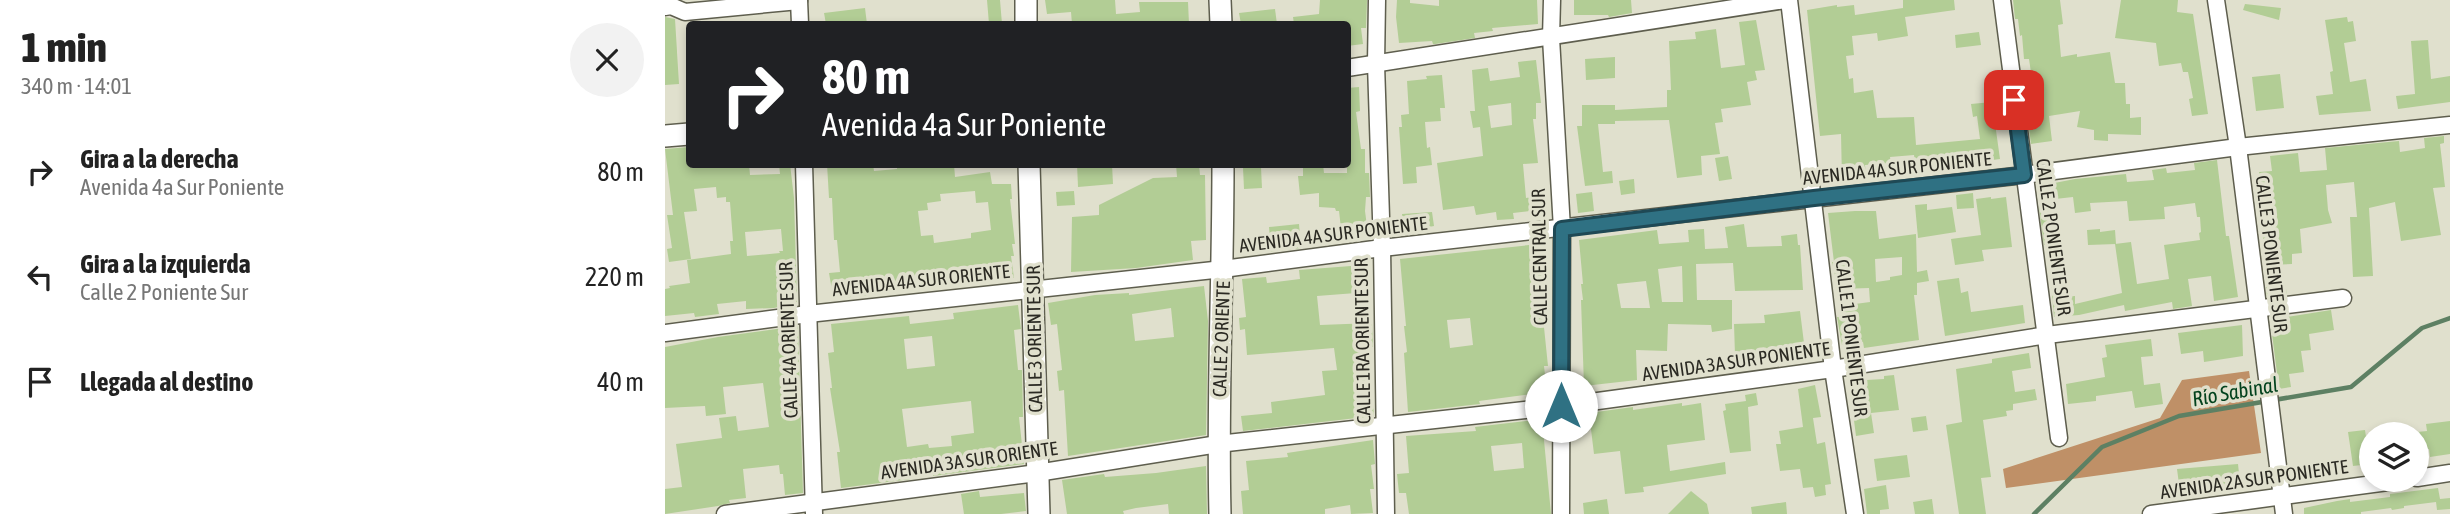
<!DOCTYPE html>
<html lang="es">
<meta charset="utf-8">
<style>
:root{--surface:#fff;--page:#f2f2f2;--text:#222;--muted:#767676}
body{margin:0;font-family:"Asap Condensed",sans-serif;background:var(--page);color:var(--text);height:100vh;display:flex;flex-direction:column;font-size:26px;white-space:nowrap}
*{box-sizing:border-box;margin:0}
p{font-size:23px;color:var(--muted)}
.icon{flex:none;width:38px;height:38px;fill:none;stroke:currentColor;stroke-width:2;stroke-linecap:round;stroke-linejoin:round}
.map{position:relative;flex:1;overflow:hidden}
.details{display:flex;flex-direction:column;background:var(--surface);width:665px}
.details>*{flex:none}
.top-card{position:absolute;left:21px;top:21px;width:665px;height:147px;border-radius:7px;box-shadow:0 4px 10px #0003;background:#202124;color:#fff;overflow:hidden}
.tools{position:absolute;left:1694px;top:422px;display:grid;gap:14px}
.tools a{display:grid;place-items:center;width:70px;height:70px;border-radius:50%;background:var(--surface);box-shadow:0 4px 10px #0003;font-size:35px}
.pin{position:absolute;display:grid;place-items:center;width:60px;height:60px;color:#fff;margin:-30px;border-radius:14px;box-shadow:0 4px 10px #0006}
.me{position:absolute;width:77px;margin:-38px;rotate:0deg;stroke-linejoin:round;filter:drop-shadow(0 0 5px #0008)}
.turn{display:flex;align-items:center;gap:24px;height:147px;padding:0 21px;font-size:32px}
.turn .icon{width:91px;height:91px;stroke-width:2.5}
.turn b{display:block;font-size:49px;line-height:60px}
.round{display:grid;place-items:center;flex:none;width:74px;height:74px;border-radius:37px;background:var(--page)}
.head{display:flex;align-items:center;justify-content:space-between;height:119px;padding:0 21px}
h1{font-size:42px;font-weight:800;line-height:52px}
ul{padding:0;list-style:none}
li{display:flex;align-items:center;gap:21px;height:105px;padding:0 21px}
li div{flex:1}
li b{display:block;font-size:26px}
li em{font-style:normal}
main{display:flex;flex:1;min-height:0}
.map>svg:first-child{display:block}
.forest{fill:#bf9067}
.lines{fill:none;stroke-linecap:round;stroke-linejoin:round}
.stream{stroke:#5d8063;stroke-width:4.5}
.building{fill:#b2cd95;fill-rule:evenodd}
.street-casing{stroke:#5e5e4e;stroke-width:19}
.secondary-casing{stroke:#5e5e4e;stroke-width:24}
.street{stroke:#fff;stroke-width:16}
.secondary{stroke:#fff;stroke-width:21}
.route-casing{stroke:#1f4955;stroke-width:18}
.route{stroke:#2f7183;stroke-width:12}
.labels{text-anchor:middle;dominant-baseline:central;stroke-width:7;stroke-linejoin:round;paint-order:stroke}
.street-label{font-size:19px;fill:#2b2a23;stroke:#e0e0cd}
.water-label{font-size:21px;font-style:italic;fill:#02421d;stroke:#e0e0cd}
</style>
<main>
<section class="details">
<div class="head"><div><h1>1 min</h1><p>340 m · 14:01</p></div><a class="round"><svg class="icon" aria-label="close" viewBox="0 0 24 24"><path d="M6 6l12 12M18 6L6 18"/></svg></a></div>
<ul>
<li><svg class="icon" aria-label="right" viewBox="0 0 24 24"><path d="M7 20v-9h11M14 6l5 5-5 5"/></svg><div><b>Gira a la derecha</b><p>Avenida 4a Sur Poniente</p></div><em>80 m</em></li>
<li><svg class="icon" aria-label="left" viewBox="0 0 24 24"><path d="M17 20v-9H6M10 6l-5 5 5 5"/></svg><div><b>Gira a la izquierda</b><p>Calle 2 Poniente Sur</p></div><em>220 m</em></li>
<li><svg class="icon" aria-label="arrive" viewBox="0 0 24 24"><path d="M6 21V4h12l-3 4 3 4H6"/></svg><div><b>Llegada al destino</b></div><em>40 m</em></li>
</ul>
</section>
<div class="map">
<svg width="1785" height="514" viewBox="0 0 1785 514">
<rect width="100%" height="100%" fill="#e0e0cd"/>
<path class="forest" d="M1584 371 1596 453 1341 488 1338 469 1495 418 1517 380Z"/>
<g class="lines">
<path class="stream" d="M1369 514 1437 447 1514 416 1686 387 1757 328 1785 318"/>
</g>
<g class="building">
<path d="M322 0H335L337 24H324Z"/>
<path d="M380 0H450L451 14 475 12 474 2H523L524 24H407L406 12 382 14Z"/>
<path d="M655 0H702L701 28H696L698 44 682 46V24H629L628 17 654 14Z"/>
<path d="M732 0H745V3L774 6V0H872L873 24 827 28 828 31 809 33 810 38 770 44H768L767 41 734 43 731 17Z"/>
<path d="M909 0H966L967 13 944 17 943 15H909Z"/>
<path d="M1238 0H1289L1290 10 1240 17 1243 36 1213 41 1212 33 1187 36 1189 55 1181 56 1184 79 1188 78 1189 93 1208 90 1212 118 1249 117 1251 145 1315 139 1312 116 1308 117 1306 104 1327 102 1335 159 1251 170 1249 155 1225 157 1226 163 1200 165 1201 175 1177 180 1176 134 1155 136 1142 10 1172 5V7L1189 5 1190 15 1238 8Z"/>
<path d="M1348 0H1395L1398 24 1393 25 1396 57 1412 54V57L1445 52 1450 83H1460L1461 104H1465V118L1476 117V135L1443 134V141L1429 140V130L1412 127 1415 111 1384 116 1387 141 1366 144 1361 105 1370 104 1369 93 1364 59H1359L1357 35 1355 36 1353 19H1350Z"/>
<path d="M1456 0H1513L1512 12 1528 14 1543 114 1527 116 1524 99 1528 98 1523 72H1518L1516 63 1494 66 1491 43 1450 38Z"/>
<path d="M1580 4 1616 8 1614 20 1578 10Z"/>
<path d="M200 8 202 24H161L159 13Z"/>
<path d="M610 9 612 24H576L574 13Z"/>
<path d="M0 17 10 19 14 84 0 85Z"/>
<path d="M1682 17 1683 22 1688 21 1691 41 1679 43 1685 82 1701 79 1706 111 1654 115 1651 96 1668 94 1665 72 1668 71 1660 20Z"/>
<path d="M1091 20 1100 70 1090 71 1092 80 1082 82 1086 105 1056 109 1058 122 1050 123 1055 154 1036 156 1037 175 1012 178 1004 120 950 121V124H933L938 172 947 171 948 183 920 186 912 126H917V105H950V110L1002 107V90H1006L1004 41 1031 39 1030 32 1051 29 1056 68 1080 65 1074 22Z"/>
<path d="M1314 32 1316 45 1291 48 1290 35Z"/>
<path d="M1763 40 1766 79 1785 76V102L1733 109 1731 96 1750 94 1746 41Z"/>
<path d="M950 57V78L921 80 920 59Z"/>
<path d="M871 60 876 103H871V119H868L873 163 858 164 861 198 872 196 873 210 848 213 849 219 832 220 831 212 811 215 809 206 778 210 772 163 818 156 815 127 808 128 805 111H810L807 70 823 68 825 81 855 77 853 62ZM846 103 847 125 826 128 823 106Z"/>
<path d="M1615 74 1619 108 1591 111 1587 77Z"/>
<path d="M777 75 780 108H775L776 121 760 122 762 148 765 147 767 165 751 167 752 183 738 184 734 127H737L736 115 744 114 742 81 762 79 761 76Z"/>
<path d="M694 87 695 111 691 112 696 149H700V173H704L705 197H701L700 211 703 234 677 237 674 211H671L670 208 654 207V193L635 195 633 176H638V164H658L659 173H682V88Z"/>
<path d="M1779 136V143L1775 144 1780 187 1768 188 1776 235 1736 241 1730 202 1704 208 1708 276 1688 277 1685 217H1692L1689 182 1661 185 1663 210 1667 223 1635 229 1637 253 1627 254V264L1603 265 1602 245H1599L1594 209H1596L1593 182H1595L1594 172 1607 171 1605 156 1633 153 1635 172 1662 170 1660 148 1734 141 1735 152 1760 148 1759 138Z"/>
<path d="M24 147V164H84L85 175 115 174 114 164H125L129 198 132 302 109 308 81 309V301L52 304 54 314 30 317 29 313 0 316V289L5 288 4 286 25 283 22 260 66 254 65 241H68L65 202H61V197L52 198 51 187 29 189 32 211 19 212 26 259 4 262 2 249 7 248 2 215H8L0 149ZM116 229 118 251H114L115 253 82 256 80 232Z"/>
<path d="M1063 156 1067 179 1054 181 1050 158Z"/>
<path d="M1552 160 1561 236H1564L1573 297 1549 301 1546 276 1523 279 1527 306 1508 309 1507 302 1460 311 1459 305 1414 315 1389 317 1385 271 1394 270 1398 297 1410 296V304L1457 293 1450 244 1466 242 1472 284 1504 279 1499 245 1535 240 1534 233 1536 232 1535 217H1532L1530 203 1499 207 1500 219 1464 221 1462 201 1425 203 1426 211 1410 213 1408 197 1381 200 1379 185 1410 179 1461 174 1462 182 1489 180 1487 170 1501 168 1502 173 1530 170 1529 163Z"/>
<path d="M162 164H208L209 171 232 169V164H289L290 177 325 172 327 184H346L347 199H345L350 244H347L349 256H346L349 278 250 286V283L215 286 216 294 176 298V295L168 296 164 273 175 272 172 240H169L167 198H164ZM310 191 311 203 323 202 326 230 306 233V238L269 243 268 235 256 236 253 211 263 210 262 203 276 201 275 194Z"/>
<path d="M412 164H447L448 184 413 187Z"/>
<path d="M511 164H534L535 175H540L541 240 526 241 528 260 471 268 406 272 407 217 434 215V205L488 178 512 177Z"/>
<path d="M596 167 597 188 579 189 578 168Z"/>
<path d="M969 179 970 193 956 195 954 181Z"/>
<path d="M409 191 410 205 392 206 391 192Z"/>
<path d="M927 192 929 211 913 213 911 194Z"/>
<path d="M1308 193 1309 208 1292 209 1291 195Z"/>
<path d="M1326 197V199L1341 197 1347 247 1317 250 1319 261 1290 265 1286 239 1316 235 1311 199Z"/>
<path d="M1262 204V210L1287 207 1291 232 1253 238 1250 205Z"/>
<path d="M1386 205 1391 244 1379 245 1374 207Z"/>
<path d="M1190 211H1211L1214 239 1251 234 1252 272 1262 270 1264 281 1252 283V295H1249L1254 340 1199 348 1198 342 1177 345 1172 317H1176L1175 306 1205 302 1204 288 1173 289 1167 262H1169L1163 213ZM1237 257V275L1225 277V280L1211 282 1210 259Z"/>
<path d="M767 212 769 226 758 228V231L738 233 737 214Z"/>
<path d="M634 224 636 248 581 254 580 241 605 239 604 227Z"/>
<path d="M1079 224 1082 247 1117 246 1116 236 1132 234 1133 245H1135L1138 290 1070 291 1068 263 1031 264 1032 300H1067V329L1047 332 1046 325 1003 324 1002 351 971 350 972 380 919 386 916 300H918L916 284H918L914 240 992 230 994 244 1024 242 1023 230 1039 229 1040 249 1063 248 1060 227ZM1017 266 1018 302H997L993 269ZM981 281 985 308H956L952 284Z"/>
<path d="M1435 229V232L1450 230 1451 244 1423 245 1422 230Z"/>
<path d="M874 244 878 279H876L879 308H877L883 366H879L882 392 814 401 815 404 743 412 739 353 742 352 739 326H741L735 259ZM805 318 808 345 785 348 782 320Z"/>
<path d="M686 266V270L701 269 704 292 652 296 655 325 707 323 708 347H703L709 416 578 431 576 416 607 413 606 402 660 395 657 371 672 370 669 348 582 355 580 329 575 330 574 318 581 317 577 279 601 277 602 283 635 279 634 270Z"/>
<path d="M1294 278 1296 293 1303 291 1306 312 1358 305 1360 323 1280 336 1272 281Z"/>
<path d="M1620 284 1622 294 1602 297 1601 287Z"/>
<path d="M539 286 543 321 541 435 403 456 399 390 394 391 392 371 397 370 392 324 386 325 383 303 430 295 464 293V295ZM506 308 509 337 470 341 467 314Z"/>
<path d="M353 305 356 329 349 330 353 370H357L358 417H354L359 464 268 476V474L245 476 246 479 176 488 172 452H175L165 388H167L163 353 169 352 166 324 244 316 245 324 289 319 288 313ZM267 336 270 366 242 369 239 339ZM306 401 309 433 286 436 287 446 264 448 263 444 242 447 237 409Z"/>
<path d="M1666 310 1669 330 1644 334 1646 350 1636 351 1639 372 1624 374 1626 387 1614 389 1606 326 1623 324 1622 317Z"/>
<path d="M1135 311 1139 343 1128 344 1121 358 1105 360 1104 355H1070L1069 324 1100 323 1099 315Z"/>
<path d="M1577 325 1578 356 1539 362 1538 351 1516 354 1513 333Z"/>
<path d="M133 326 138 493 120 495 118 474H115L114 465 78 469 81 498 64 500 65 503 53 506 0 514V489L17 487 11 444 57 438 54 418 71 416 73 431 104 427 98 383 58 387 61 414 41 416 40 406 0 408V347L53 337Z"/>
<path d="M1486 339 1488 356 1476 357 1479 385 1495 383 1498 404 1470 408 1467 391 1431 396V401L1403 404 1401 384 1440 377 1437 358 1442 357 1440 345Z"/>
<path d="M1364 353 1366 368 1347 371 1350 392 1370 389 1372 400 1348 404V410L1341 411 1342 416 1318 420 1326 477 1316 478 1321 514H1294L1281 425 1297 422 1291 369 1327 363V359Z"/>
<path d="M1229 375 1234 410 1206 413 1209 433 1191 436 1184 381 1219 379V376Z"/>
<path d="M1150 385 1156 417 1148 418 1152 444 1160 442 1166 484 1160 485 1161 495 1150 497 1148 487 1138 488 1135 469 1115 471 1111 444H1116L1114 431 1138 427 1133 389Z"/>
<path d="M1091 393 1093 405 1083 407 1086 451 1065 453 1058 411 1061 410 1060 404 1081 401 1080 395Z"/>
<path d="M1017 403V406L1036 403 1040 440 1002 445 1005 471 1060 462 1061 474 978 487 979 492 960 494 955 451 929 454 924 413 968 407V410Z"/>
<path d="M1261 416 1263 430 1248 432 1246 418Z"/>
<path d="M877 419 886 514H744L741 493H734L732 474 744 473 741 436 811 431 810 427ZM857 443 859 468 829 471 826 446Z"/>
<path d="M1785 421V454L1765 457 1764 449 1752 450V432L1762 431 1761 424Z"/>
<path d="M1700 430 1705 464 1688 466 1683 432Z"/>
<path d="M708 440 710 464 706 465 709 489H705L708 513 686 514 685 505 660 509V514H578L576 491 584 490 581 461 623 457 622 453Z"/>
<path d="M1242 455 1245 477 1212 481 1209 459Z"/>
<path d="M1573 464 1575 483 1531 488V491L1515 492 1512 469Z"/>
<path d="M541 466 542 514H504L503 504 471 508 458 511 459 514H402L397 480 439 474 440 477 491 473Z"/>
<path d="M1221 485 1224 509 1215 510V514H1202L1199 489Z"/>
<path d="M1773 488 1775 499 1785 498V509L1772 510 1771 502 1739 506V508L1727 510 1726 508 1696 512V514H1639V508L1672 501 1685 499V502L1725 497V494Z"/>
<path d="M314 491 315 497 359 493 361 511 336 514H299L296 494Z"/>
<path d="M1026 491 1042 504 1044 514H1003Z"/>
<path d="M942 499 944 514H919L918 503Z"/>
<path d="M1267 499 1269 514H1250L1248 502Z"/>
<path d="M1121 502 1122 514H1087L1086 507Z"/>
</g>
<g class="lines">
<defs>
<g id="street">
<path d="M134 0 135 24"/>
<path d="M712 0 711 64 717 248 721 514"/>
<path d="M887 0 886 38 897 229 896 514"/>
<path d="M1124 0 1168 369 1190 514"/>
<path d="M1337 0 1394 438"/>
<path d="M1551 0 1573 147 1619 514"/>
<path d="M0 7 6 6 20 12 134 1"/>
<path d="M682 68 1120 0"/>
<path d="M139 164 149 514"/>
<path d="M0 333 143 314 558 269 717 248 1359 175 1573 147 1785 125"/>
<path d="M1752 478 1785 473"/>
<path d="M60 514 372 473 553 444 896 406 1168 369 1382 335 1678 298"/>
<path d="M1486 514 1738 480"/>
</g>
<g id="secondary">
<path d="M361 0V24"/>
<path d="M555 0 556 24"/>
<path d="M0 136 24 134"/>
<path d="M364 164 374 514"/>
<path d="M555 514C552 398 558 281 558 164"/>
</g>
</defs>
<use href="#street" class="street-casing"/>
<use href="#secondary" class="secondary-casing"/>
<use href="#street" class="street"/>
<use href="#secondary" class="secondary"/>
</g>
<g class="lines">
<defs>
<path id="route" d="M896 406 897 229 1149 198 1359 175 1349 100"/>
</defs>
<use href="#route" class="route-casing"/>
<use href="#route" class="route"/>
</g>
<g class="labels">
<g class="street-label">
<text transform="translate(1232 168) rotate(-6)">AVENIDA 4A SUR PONIENTE</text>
<text transform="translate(668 234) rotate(-7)">AVENIDA 4A SUR PONIENTE</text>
<text transform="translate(1389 237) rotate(82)">CALLE 2 PONIENTE SUR</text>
<text transform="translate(1607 254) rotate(83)">CALLE 3 PONIENTE SUR</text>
<text transform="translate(874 257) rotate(-91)">CALLE CENTRAL SUR</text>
<text transform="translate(256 280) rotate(-6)">AVENIDA 4A SUR ORIENTE</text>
<text transform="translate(1187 338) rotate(83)">CALLE 1 PONIENTE SUR</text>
<text transform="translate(369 339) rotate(-91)">CALLE 3 ORIENTE SUR</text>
<text transform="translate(556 339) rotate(-88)">CALLE 2 ORIENTE</text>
<text transform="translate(123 340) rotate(-92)">CALLE 4A ORIENTE SUR</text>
<text transform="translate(697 341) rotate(-91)">CALLE 1RA ORIENTE SUR</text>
<text transform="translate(1071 361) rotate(-8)">AVENIDA 3A SUR PONIENTE</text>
<text transform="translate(304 460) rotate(-8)">AVENIDA 3A SUR ORIENTE</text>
<text transform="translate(1589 479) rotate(-8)">AVENIDA 2A SUR PONIENTE</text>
</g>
<g class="water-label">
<text transform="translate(1570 391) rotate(-10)">Río Sabinal</text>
</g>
</g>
</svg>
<div class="tools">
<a><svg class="icon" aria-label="layers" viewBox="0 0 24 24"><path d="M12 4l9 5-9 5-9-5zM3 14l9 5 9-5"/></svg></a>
</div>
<div class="pin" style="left:1349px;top:100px;background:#d93025"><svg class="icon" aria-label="arrive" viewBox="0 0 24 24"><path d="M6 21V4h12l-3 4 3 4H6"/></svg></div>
<svg class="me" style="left:896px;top:406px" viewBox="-20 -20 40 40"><circle r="19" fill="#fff"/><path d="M0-13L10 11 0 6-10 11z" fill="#2f7183"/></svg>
<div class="top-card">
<div class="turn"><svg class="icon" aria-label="right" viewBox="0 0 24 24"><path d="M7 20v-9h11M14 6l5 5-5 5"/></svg><div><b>80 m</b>Avenida 4a Sur Poniente</div></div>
</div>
</div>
</main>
